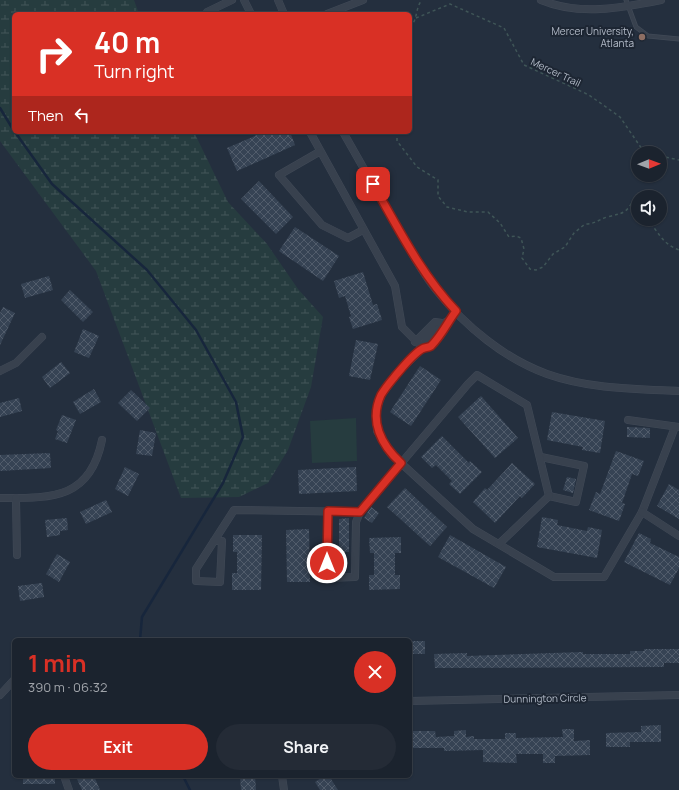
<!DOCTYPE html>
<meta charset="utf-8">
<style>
:root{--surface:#1b232e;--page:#242b36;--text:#f1f3f6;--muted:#a0a4aa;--line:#39404a;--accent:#d93025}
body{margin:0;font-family:Manrope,sans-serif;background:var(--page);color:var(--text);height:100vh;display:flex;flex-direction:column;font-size:15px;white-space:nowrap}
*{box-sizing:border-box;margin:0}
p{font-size:13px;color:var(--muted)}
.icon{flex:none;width:22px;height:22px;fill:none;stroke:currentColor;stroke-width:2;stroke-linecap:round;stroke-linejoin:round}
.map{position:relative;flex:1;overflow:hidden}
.panel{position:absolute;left:12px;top:638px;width:400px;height:140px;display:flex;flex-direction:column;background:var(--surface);border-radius:6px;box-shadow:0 1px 3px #0004,0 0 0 1px var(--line)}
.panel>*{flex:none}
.banner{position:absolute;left:12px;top:12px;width:400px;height:122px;border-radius:6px;box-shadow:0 1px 3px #0004,0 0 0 1px var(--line);background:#d93025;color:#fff;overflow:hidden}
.needle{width:26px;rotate:89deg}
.buttons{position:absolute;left:631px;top:146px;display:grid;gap:8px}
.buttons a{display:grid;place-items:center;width:36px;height:36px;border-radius:50%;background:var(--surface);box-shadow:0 1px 3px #0004,0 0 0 1px var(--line);font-size:20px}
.pin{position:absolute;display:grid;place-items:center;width:34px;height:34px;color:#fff;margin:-17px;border-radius:8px;box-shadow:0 2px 6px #0006}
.me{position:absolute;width:44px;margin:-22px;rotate:0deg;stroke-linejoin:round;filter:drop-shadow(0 0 3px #0008)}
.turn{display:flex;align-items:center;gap:14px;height:84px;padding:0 16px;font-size:18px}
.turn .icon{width:52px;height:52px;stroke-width:2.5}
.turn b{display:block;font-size:28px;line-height:34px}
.then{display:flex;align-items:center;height:38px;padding:0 16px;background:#0003;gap:8px;font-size:15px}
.round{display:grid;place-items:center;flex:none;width:42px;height:42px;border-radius:21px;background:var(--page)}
.overview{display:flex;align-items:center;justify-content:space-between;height:68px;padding:0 16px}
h1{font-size:24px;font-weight:700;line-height:30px;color:var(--accent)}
.cta{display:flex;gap:8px;margin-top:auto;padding:8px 16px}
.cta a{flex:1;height:46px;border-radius:24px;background:var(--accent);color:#fff;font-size:16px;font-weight:700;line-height:46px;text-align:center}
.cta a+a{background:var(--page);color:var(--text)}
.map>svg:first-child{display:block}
.wetland{fill:url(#wetland-marsh)}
.green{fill:#263c3f}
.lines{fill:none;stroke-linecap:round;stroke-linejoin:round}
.stream{stroke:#17263c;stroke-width:2.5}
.building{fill:url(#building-cross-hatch)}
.lane-casing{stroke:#414a57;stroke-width:5}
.street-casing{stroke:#414a57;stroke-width:8}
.path{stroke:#3f5557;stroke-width:1.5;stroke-dasharray:3 3;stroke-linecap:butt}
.lane{stroke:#38414e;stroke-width:3.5}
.street{stroke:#38414e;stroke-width:7}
.route-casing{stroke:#8d1f18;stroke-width:10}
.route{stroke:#d93025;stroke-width:7}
.education-dot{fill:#8d6e63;stroke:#1d2633;stroke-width:1.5}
.labels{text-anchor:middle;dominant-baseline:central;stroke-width:4;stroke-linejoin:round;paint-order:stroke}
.poi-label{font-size:10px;fill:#b4bcc9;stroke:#1d2633;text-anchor:end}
.street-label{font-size:10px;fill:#b4bcc9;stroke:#1d2633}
</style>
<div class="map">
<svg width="679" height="790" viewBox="0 0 679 790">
<defs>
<pattern id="wetland-marsh" width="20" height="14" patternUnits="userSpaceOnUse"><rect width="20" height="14" fill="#263c3f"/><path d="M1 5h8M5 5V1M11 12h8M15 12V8" fill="none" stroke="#435659"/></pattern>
<pattern id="building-cross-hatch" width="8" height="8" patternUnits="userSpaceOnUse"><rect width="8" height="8" fill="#364354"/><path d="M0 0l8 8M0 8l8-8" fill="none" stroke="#515c6b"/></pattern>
</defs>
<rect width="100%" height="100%" fill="#242f3e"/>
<path class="wetland" d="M0 0H134L139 14H14V132H194L228 202 267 244 298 289 323 317 311 387 288 450 268 483 239 497 181 498 96 271 0 141Z"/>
<path class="green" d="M356 418 357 461 312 463 310 421Z"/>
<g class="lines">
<g class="stream">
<path d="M0 108 14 131"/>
<path d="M15 132 52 184 147 270 196 330 236 402 243 437 223 483 142 617 140 640"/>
<path d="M183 776 190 790"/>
</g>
</g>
<g class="building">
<path d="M264 132H290L295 145 237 171 227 148Z"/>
<path d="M259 181 293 217 276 234 241 199Z"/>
<path d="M295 227 339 256 323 281 279 251Z"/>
<path d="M363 272 373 305 377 304 382 320 353 329 349 317 351 316 345 296 339 298 334 281Z"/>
<path d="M49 276 53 290 25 298 21 284Z"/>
<path d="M70 290 93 312 83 322 61 300Z"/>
<path d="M3 307 15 313 0 345V313Z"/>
<path d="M83 329 99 336 89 358 74 352Z"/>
<path d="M356 340 378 344 370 380 349 376Z"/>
<path d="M61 362 70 373 50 388 42 377Z"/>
<path d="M420 366 441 380 411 426 390 412Z"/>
<path d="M94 389 101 402 80 414 73 402Z"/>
<path d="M131 390 150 408 137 421 118 403Z"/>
<path d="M481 396 518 438 495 458 458 417Z"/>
<path d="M19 398 22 411 0 417V403Z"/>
<path d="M552 412 605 421 600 453 582 450 583 447 547 440Z"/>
<path d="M62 415 76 420 67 443 55 439 58 431 56 430Z"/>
<path d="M627 427 650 428V438L627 437Z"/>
<path d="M140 430 156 433 152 456 136 454Z"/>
<path d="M442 436 469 463 470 461 482 472 460 494 449 484 452 481 436 465 432 468 421 457Z"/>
<path d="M616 451 644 461 638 476 632 474 622 503 625 504 619 521 589 510 596 492 600 494Z"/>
<path d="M50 453 51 468 0 471V455Z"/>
<path d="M512 463 535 484 522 498 520 496 495 523 473 502 485 488 487 490Z"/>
<path d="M125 467 139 474 128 496 115 489Z"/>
<path d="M356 467 357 491 299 494 298 470Z"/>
<path d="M567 477 576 479 573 493 563 490Z"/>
<path d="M669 484 679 490V519L657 506Z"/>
<path d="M405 488 447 527 430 546 387 507Z"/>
<path d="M106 500 112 512 86 524 80 512Z"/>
<path d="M371 507 379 513 372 523 364 518Z"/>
<path d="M542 517 558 520 557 525 587 531 588 527 602 530 597 558 537 547Z"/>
<path d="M67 518 68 530 60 531V535L47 537 45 520Z"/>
<path d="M349 518V552H339V519Z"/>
<path d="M309 529 310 582H287L286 530Z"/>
<path d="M639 533 651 539 650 543 679 557V568L670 585 624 562Z"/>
<path d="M233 535H262L261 590H232V573H237V552H233Z"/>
<path d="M450 535 506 567 494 588 438 557Z"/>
<path d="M401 537V553H395V575H400V589L369 590V575H374V553H370L369 538Z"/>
<path d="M57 554 70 562 59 582 46 574Z"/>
<path d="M42 583 44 597 20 601 18 586Z"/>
<rect x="410" y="641" width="15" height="13"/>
<path d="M644 649H679V663H664V667L435 668 434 654 467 653V656L583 652V654H630V651H644Z"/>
<path d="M661 725V742H630V747H606V733L641 732V726Z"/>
<path d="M562 729H574V741L590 740V755L555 756V763H543V754H516L517 763 483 762V750L444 751V748H410V735H413V731H435L436 737 454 736V731L466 730V737L474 736V739H505V733H516V738L563 737Z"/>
<rect x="23" y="776" width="32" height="8"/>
<path d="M84 776H94L100 790H82L77 779Z"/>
<path d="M240 776H255L256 790H241Z"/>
<path d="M324 776H329L338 790H320L315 782Z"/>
</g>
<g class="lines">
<defs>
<path id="lane" d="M626 0 636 27 648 36 679 39"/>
<g id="street">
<path d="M244 0 251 14"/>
<path d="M278 0 284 14"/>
<path d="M541 0C579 16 621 8 661 0"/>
<path d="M209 14 207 12 232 0"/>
<path d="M327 14 363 0"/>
<path d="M310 132 395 286 402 327 423 348 402 368 382 394 376 410 377 431 390 453 473 529 554 577H604L642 512 675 427"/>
<path d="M343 132C361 164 379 195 397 227 410 249 421 272 437 291 465 326 505 359 547 374 589 389 635 389 679 391"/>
<path d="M319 152 279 175 322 225 348 238 363 230"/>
<path d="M448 321C438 325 425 338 423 348 440 345 446 324 456 311"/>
<path d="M415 342 435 322 442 323"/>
<path d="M0 371 16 363 42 337"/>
<path d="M628 420 679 427"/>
<path d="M541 457 584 466 576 502 549 496"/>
<path d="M0 498C51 498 90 500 102 440"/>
<path d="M16 498 17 555"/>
<path d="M328 511 327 578 355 577 356 522 360 512 468 384 477 375 527 405 549 496"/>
<path d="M642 512 679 536"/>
<path d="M214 541H222L220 582 196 581V569L234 510 360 512"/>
<path d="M499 544 549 496"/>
<path d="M0 695 14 680"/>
<path d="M410 701 679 695"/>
<path d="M64 776 69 790"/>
<path d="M282 776 284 790"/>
</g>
</defs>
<use href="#lane" class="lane-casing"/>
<use href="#street" class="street-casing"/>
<g class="path">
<path d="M416 18 450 4 504 28 524 65 589 95 620 117 644 152 647 153"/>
<path d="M410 27C418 20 415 8 422 0"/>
<path d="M397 132V141L417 167 438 180V196L447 207 468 212H488L500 223 509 237 516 236 521 238 524 249 522 258 530 269 536 270 543 267 553 254 565 247 574 233 585 224C595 224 598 220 607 217 617 214 625 215 631 204L638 203"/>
<path d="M660 156 679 160"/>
<path d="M647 219C658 231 662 244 679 250"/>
</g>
<use href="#lane" class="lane"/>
<use href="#street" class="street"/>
</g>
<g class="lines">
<defs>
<path id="route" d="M327 563 328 511 360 512 401 463C381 445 369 421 381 395 385 388 391 381 396 375 403 367 413 354 422 349 425 347 428 348 431 346 442 335 447 323 456 311 421 274 398 228 373 184"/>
</defs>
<use href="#route" class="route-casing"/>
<use href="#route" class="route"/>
</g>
<circle class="education-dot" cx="642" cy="37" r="4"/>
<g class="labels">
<g class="poi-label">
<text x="634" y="31">Mercer University,<tspan x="634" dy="12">Atlanta</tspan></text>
</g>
<g class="street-label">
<text transform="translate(556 72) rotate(25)">Mercer Trail</text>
<text transform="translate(545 698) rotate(-1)">Dunnington Circle</text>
</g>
</g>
</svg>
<div class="buttons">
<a><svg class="needle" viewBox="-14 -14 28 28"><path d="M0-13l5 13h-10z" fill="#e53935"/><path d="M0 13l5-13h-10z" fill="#a0a4aa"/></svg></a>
<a><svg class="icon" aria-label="sound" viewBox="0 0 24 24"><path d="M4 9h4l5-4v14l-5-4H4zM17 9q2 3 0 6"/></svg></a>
</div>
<div class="pin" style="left:373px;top:184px;background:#d93025"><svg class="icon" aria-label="arrive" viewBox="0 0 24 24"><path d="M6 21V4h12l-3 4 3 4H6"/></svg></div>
<svg class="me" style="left:327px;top:563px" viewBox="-20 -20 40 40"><circle r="17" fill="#d93025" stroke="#fff" stroke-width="3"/><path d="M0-11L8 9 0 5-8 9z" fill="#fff"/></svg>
<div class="banner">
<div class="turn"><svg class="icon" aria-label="right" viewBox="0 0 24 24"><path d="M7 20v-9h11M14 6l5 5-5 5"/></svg><div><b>40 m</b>Turn right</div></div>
<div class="then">Then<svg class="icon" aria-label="left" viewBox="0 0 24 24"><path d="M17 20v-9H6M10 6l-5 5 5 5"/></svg></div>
</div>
<section class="panel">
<div class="overview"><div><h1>1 min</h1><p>390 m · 06:32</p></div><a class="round" style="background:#d93025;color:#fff"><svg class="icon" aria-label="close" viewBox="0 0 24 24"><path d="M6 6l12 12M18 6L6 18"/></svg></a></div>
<div class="cta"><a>Exit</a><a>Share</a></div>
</section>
</div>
